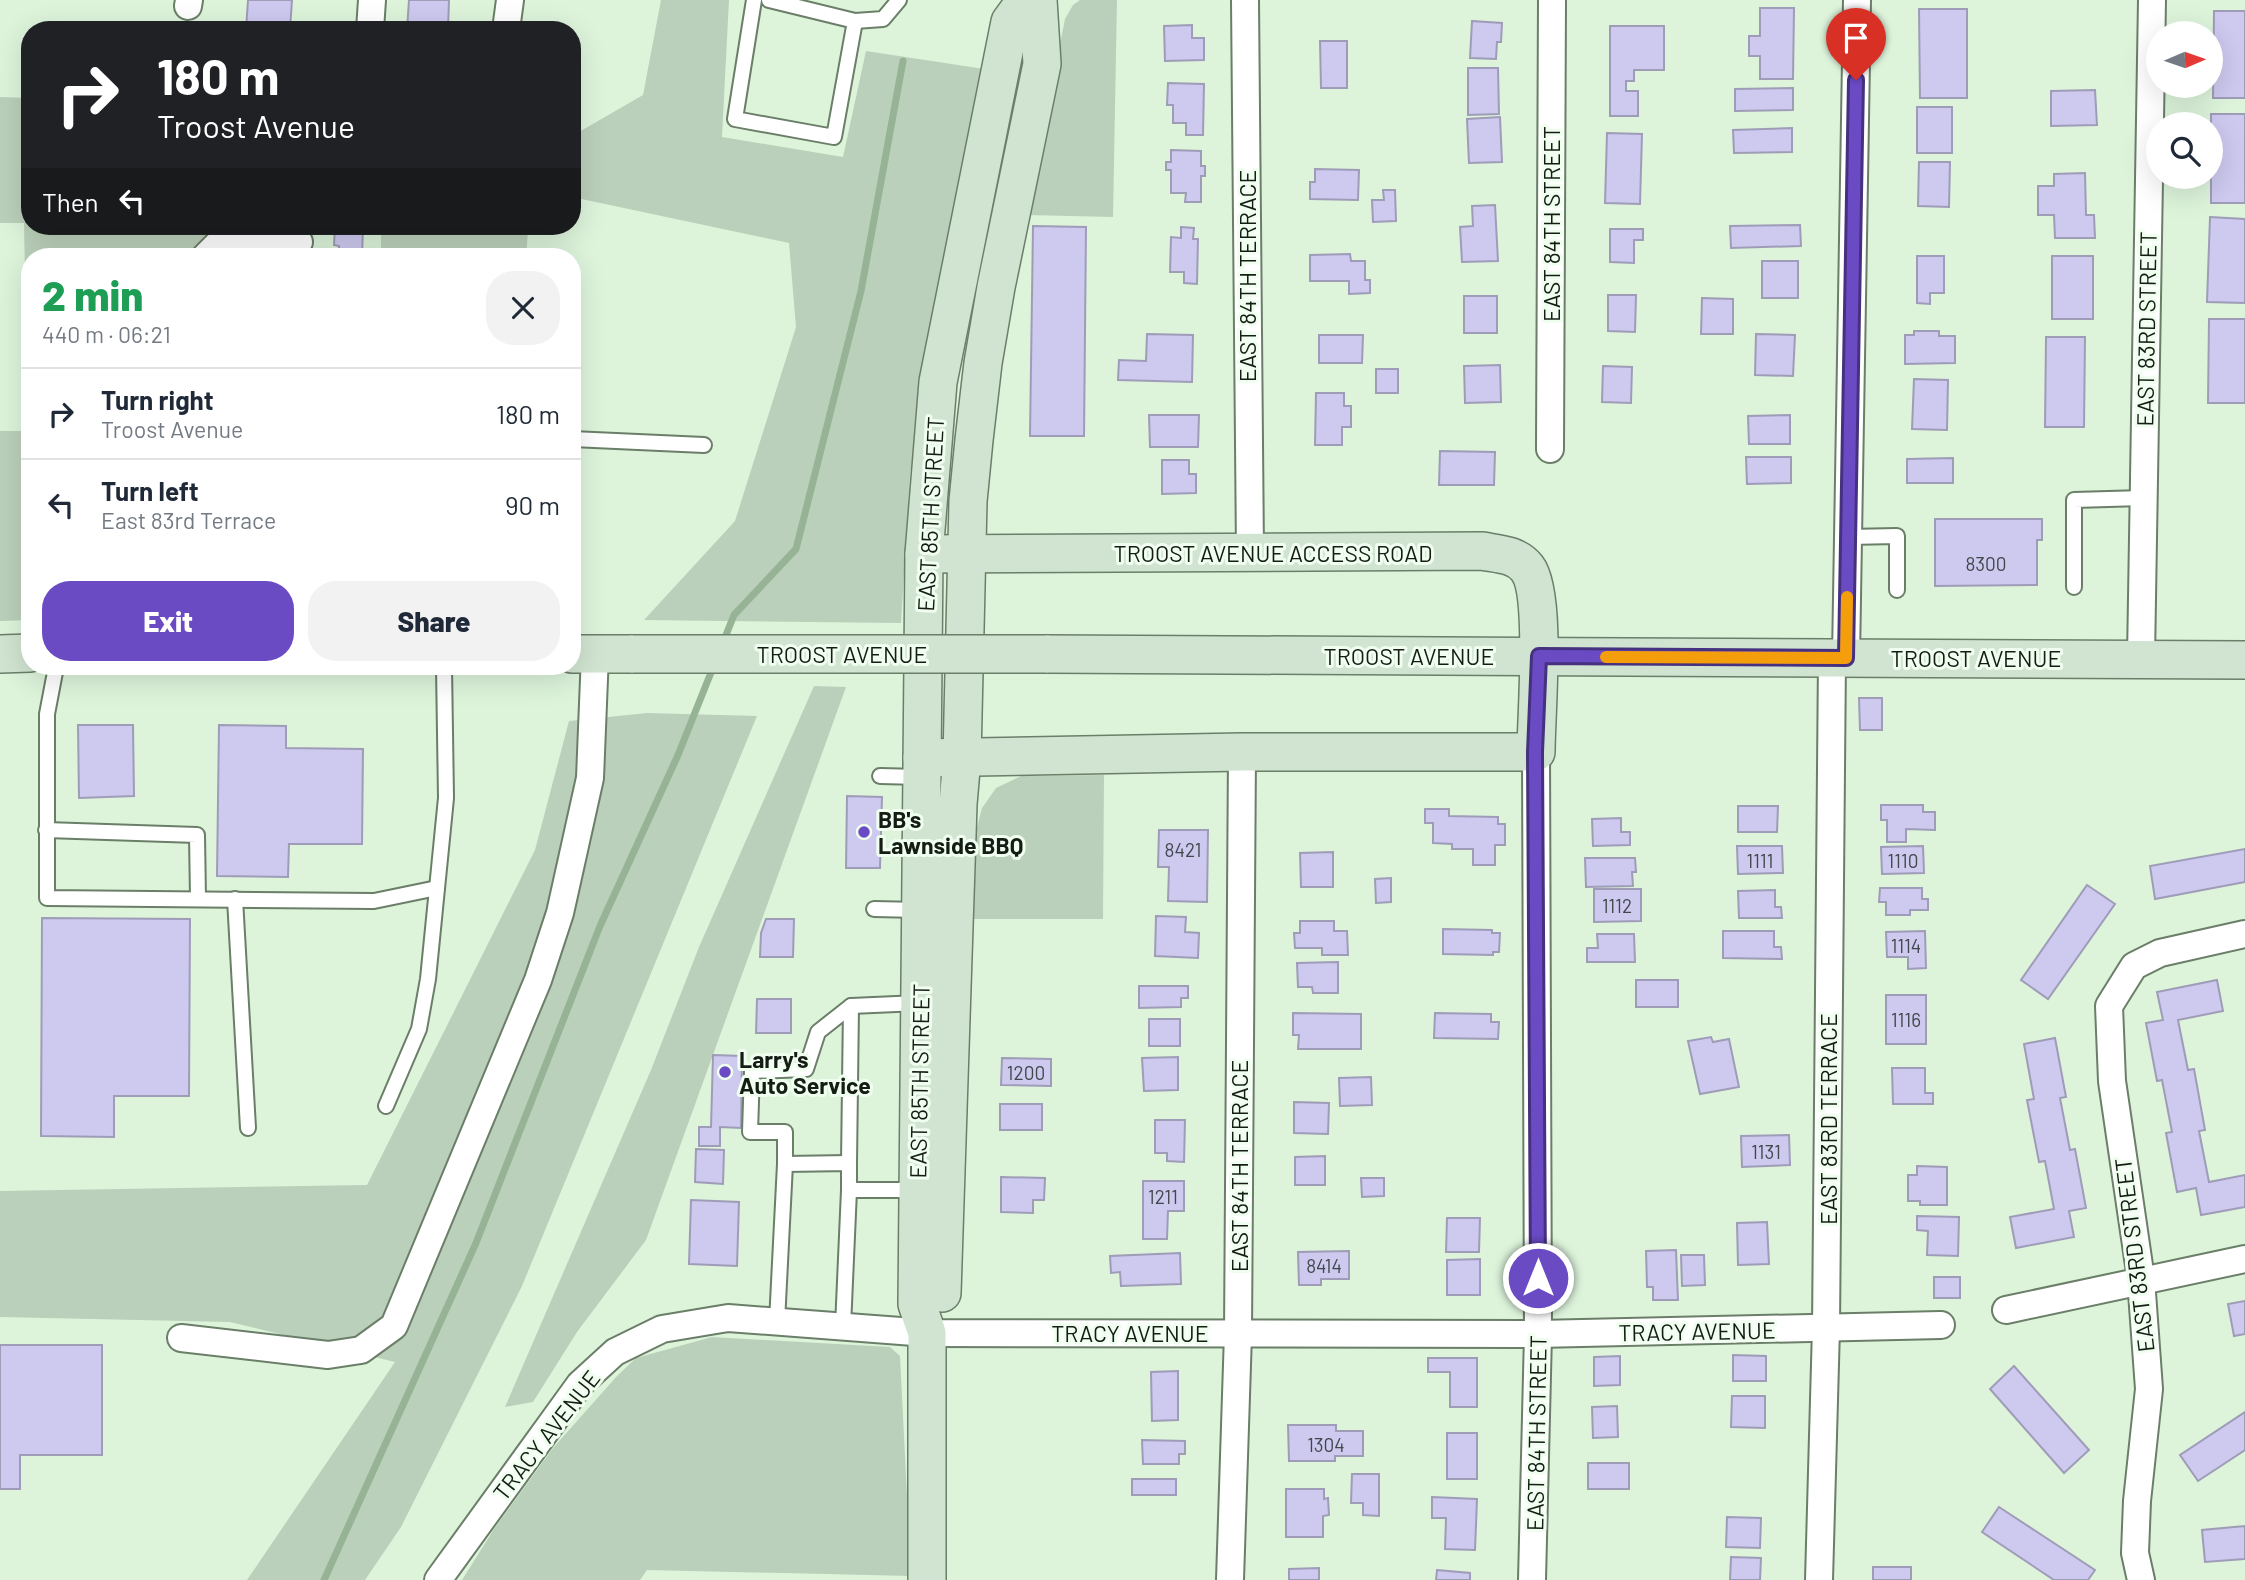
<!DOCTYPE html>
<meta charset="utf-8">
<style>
:root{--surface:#fff;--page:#f2f2f3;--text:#1f2937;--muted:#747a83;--line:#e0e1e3;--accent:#6a4bc4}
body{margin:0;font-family:Barlow,sans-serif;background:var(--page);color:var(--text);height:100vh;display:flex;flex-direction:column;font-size:26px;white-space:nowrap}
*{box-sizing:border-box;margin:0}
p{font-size:23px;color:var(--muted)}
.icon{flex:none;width:38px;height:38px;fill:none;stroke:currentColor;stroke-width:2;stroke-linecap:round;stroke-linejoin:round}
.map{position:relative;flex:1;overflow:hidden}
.side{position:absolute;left:21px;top:248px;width:560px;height:427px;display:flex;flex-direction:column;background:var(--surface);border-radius:28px;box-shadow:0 7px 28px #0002}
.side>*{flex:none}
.top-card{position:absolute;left:21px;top:21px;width:560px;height:214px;border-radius:28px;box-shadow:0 7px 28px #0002;background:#202124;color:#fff;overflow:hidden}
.needle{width:46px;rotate:88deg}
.buttons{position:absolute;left:2146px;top:21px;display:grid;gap:14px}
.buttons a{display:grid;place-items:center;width:77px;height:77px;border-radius:50%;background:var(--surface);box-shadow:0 7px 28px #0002;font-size:35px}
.pin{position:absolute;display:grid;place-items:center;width:60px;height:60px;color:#fff;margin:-72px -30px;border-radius:50% 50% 50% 0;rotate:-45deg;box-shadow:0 0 7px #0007}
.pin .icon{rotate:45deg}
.me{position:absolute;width:77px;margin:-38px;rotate:0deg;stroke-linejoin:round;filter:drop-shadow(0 0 5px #0008)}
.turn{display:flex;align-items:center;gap:24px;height:147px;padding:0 21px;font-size:32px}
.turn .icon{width:91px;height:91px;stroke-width:2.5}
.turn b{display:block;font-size:49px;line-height:60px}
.then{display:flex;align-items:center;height:66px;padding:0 21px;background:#0003;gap:14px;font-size:26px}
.round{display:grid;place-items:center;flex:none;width:74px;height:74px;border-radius:28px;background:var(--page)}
.headline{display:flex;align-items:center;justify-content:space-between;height:119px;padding:0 21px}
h1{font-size:42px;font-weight:800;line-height:52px;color:#1e9e55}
.button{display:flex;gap:14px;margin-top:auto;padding:14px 21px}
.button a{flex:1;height:80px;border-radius:28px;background:var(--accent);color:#fff;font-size:28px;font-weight:800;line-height:80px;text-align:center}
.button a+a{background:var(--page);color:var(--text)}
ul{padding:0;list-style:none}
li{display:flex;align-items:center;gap:21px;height:91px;padding:0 21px;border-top:2px solid var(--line)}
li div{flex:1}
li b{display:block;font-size:26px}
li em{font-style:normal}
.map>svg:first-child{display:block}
.green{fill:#bbd0ba}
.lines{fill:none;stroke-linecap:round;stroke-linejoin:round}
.stream{stroke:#97b395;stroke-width:7}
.building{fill:#cdc9ef;stroke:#9f9cb8;stroke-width:2}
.lane-casing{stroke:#6a7e68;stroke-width:18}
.street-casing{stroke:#6a7e68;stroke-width:30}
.secondary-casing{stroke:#6a7e68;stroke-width:40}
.lane{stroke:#fff;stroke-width:14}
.street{stroke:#fff;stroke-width:26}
.secondary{stroke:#d1e4d1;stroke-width:37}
.secondary-bridge-casing{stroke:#6a7e68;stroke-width:40;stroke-linecap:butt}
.secondary-bridge{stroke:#d1e4d1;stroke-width:37}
.route-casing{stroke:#45317f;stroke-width:18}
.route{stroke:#6a4bc4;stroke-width:12}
.slow{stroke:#f59e0b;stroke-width:12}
.poi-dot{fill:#6a4bc4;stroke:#f0feef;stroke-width:2.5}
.labels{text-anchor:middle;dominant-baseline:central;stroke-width:6;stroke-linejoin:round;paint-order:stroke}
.number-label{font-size:19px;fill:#42474b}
.street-label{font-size:23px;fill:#141c14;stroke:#f0feef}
.poi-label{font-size:23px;font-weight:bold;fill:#141c14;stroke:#f0feef;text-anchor:start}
</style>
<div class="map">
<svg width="2245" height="1580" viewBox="0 0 2245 1580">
<rect width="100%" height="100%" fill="#ddf4db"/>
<g class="green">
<path d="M661 0H729L722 137 843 157 866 51 991 70 925 366 910 475 901 623 644 620 735 521 796 327 789 243 572 197V136L643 95Z"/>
<path d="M1080 0H1117L1113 217 1026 215 1065 19 1073 5Z"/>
<path d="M0 97 30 98V226H288V257H30V620L0 621V431H28L24 223H0Z"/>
<path d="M381 226H532L528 232 526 257H381Z"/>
<path d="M814 686 846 687 646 1240 577 1332 533 1402 505 1407 651 1070 699 947Z"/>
<path d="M647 713 757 716 522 1286 401 1527 365 1580H247L395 1362 230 1322 0 1317V1191L367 1185 535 850 569 721Z"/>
<path d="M1104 775 1103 919H969L975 835 982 808 996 788 1021 776Z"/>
<path d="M712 1337 890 1347 900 1356 911 1576 647 1570 640 1580H462L494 1529 553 1448 617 1376 636 1358Z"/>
</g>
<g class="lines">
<g class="stream">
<path d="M722 645 734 615 796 549 861 291 903 61"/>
<path d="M324 1580 476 1243 600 926 678 755 714 665"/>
</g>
</g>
<g class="building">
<path d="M248 0H292L290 30H246Z"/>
<path d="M409 0H449L448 30H407Z"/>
<path d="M1760 8H1794L1793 79H1760V56H1749V36H1760Z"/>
<path d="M1919 9H1967V98H1920Z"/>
<path d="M2214 11H2245V98H2213Z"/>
<path d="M1472 21 1502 23 1501 42H1497L1496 59 1470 58Z"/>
<path d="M1192 25V38H1204V60L1165 61 1164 26Z"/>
<path d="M1610 26H1664V70H1634V81H1626V91H1638V116H1610Z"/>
<path d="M1320 41H1347V88H1321Z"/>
<path d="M1468 68H1498L1499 114 1468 115Z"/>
<path d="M1168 83 1204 84 1203 135H1186V123H1173V105H1167Z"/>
<path d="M1793 88V110L1735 111V89Z"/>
<path d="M2095 90 2097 125 2051 126V91Z"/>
<rect x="1917" y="107" width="35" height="46"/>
<rect x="2211" y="114" width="34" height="89"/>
<path d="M1500 117 1502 162 1469 163 1467 119Z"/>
<path d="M1792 128V152L1734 153 1733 130Z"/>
<path d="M1607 133 1642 134 1640 204 1605 203Z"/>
<path d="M1171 150 1201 151V166H1205V176H1201V202H1185L1186 193H1171V170H1166V162H1171Z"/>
<path d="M1919 162H1950L1949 207 1918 206Z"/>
<path d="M1315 169 1359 170 1358 200 1310 199V182H1315Z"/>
<path d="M2085 173 2086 215H2094L2095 238H2055L2054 215H2038V186H2054V174Z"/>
<path d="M1383 190H1395L1396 221 1373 222 1372 200H1384Z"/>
<path d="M1495 205 1498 261 1462 262 1460 227 1473 226 1472 206Z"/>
<path d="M2210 217 2245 219V303L2207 302Z"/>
<path d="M1800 225 1801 246 1731 248 1730 226Z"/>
<path d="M346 226H363L362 257H339V246L334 245 335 227Z"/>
<path d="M1033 226 1086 227 1084 436H1030Z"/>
<path d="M1181 227 1194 228 1193 239H1198L1197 284 1184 283V272H1170L1171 237 1181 238Z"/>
<path d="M1610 229H1643V240H1634V263L1610 262Z"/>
<path d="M1350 254 1351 261H1365V280H1370V293L1349 294V281H1310V255Z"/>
<path d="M1917 256H1944V293H1930V304L1917 303Z"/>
<rect x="2052" y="256" width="41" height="63"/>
<rect x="1762" y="261" width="36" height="37"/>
<path d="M1608 295H1636L1635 332 1608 331Z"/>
<rect x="1464" y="296" width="33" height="37"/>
<path d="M1702 298 1733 299V334H1701Z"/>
<path d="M2209 319H2245V403H2208Z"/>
<path d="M1914 331H1939V336H1955V363L1905 364V335H1914Z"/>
<path d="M1147 334 1193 335 1192 382 1118 380 1119 360 1146 361Z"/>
<path d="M1756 334 1795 335 1793 376 1755 375Z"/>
<path d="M1319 335H1363L1362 363H1319Z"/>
<path d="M2046 337H2085L2084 427H2045Z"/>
<path d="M1500 365 1501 402 1465 403 1464 366Z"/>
<path d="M1603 366 1632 367 1631 403 1602 402Z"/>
<rect x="1376" y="369" width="22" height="24"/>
<path d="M1914 379 1948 380 1947 430 1912 429Z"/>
<path d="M1316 393H1344V406H1351V427H1342V445H1315Z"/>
<path d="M1149 415H1199L1198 447H1150Z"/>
<path d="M1790 415V444H1749L1748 416Z"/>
<path d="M1440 451 1495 452 1494 485H1439Z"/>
<path d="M1746 457H1791V483L1747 484Z"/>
<path d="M1953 458V483H1907V459Z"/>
<path d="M1162 460H1189V474H1196V493L1162 494Z"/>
<path d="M1935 519H2042V540H2037V585L1935 586Z"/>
<path d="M1859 698H1882V730H1860Z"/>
<path d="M78 725H133L134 796 79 798Z"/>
<path d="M219 725 286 726V748L363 749 362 844H289L288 877 217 876Z"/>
<path d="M847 796 882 797 880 868H846Z"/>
<path d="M1881 805H1923V812H1935V830L1906 829V842H1887V820H1881Z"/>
<path d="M1738 806H1778L1777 832H1738Z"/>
<path d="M1425 809H1449V816L1498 817V824H1505V845H1495V865H1473V849H1452V844L1433 843V823H1425Z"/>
<path d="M1621 818V832H1630V845L1593 846 1592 819Z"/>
<path d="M1159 830H1208L1207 902 1168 901 1169 867H1158Z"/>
<path d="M1737 846H1782L1783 873 1738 874Z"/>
<path d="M1923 846 1924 873 1882 874 1881 847Z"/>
<path d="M2245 849V882L2155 899 2150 866Z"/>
<path d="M1333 852V887H1301L1300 853Z"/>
<path d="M1585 858H1635L1636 872H1632L1633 886 1586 887Z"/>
<path d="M1391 878V902L1376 903 1375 879Z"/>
<path d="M2087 885 2115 904 2048 999 2021 980Z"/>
<path d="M1880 888H1922V899H1928V910H1910V915H1886V902H1879Z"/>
<path d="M1594 889H1641V921L1594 922Z"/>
<path d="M1775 890V907H1781L1782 918H1739L1738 891Z"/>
<path d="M1156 916 1186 917 1185 932 1199 933 1198 958 1155 956Z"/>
<path d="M42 918 190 919 189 1096H114V1137L41 1136Z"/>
<path d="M766 919H794L793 957H760L761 933Z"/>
<path d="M1300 921H1334V931H1347L1348 955H1322V948H1295L1294 933H1300Z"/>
<path d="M1443 929 1492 930V933H1500L1499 952H1493V955L1443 954Z"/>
<path d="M1723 931H1774V947H1781L1782 959 1723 958Z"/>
<path d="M1925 931 1926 968 1908 969V957H1887L1886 932Z"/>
<path d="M1597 934H1634L1635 962H1587V948H1598Z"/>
<path d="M1338 962V993H1313L1312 987H1298L1297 963Z"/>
<rect x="1636" y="980" width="42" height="27"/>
<path d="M2217 980 2223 1011 2178 1020 2188 1070 2194 1069 2205 1130 2199 1131 2209 1182 2245 1175V1207L2201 1215 2196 1188 2177 1192 2166 1133 2172 1132 2162 1080 2157 1081 2146 1023 2163 1020 2157 992Z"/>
<path d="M1139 986H1188V998H1181V1007L1139 1008Z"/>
<rect x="1886" y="995" width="40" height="49"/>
<path d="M757 999H791V1033H756Z"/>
<path d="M1293 1013 1361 1014V1049H1298L1299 1035H1293Z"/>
<path d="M1435 1013 1491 1014V1022H1499L1498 1039 1434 1038Z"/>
<rect x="1149" y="1019" width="31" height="27"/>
<path d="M1711 1037 1713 1042 1729 1039 1739 1087 1700 1094 1688 1041Z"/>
<path d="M2055 1038 2066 1097 2060 1098 2070 1150 2075 1149 2086 1208 2069 1211 2074 1237 2016 1248 2010 1217 2054 1209 2045 1161 2039 1162 2027 1100 2034 1099 2024 1044Z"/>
<path d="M713 1055 742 1056 741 1128 720 1127V1146H699V1127H711Z"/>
<path d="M1178 1057V1090L1144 1091 1142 1058Z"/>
<path d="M1002 1058 1051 1059V1086L1001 1085Z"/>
<path d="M1892 1068H1925V1093H1933V1104H1893Z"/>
<path d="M1371 1077 1372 1105 1340 1106 1339 1078Z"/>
<path d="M1294 1102 1329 1103 1328 1134 1294 1133Z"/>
<rect x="1000" y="1104" width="42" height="26"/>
<path d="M1155 1120H1185L1184 1162 1167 1161V1153H1155Z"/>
<path d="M1789 1135 1790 1165 1742 1167 1741 1136Z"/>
<path d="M696 1149 724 1150 723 1184 695 1182Z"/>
<path d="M1325 1156V1185H1295V1157Z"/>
<path d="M1917 1166 1947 1167V1205H1920V1201H1908V1175H1917Z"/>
<path d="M1001 1177 1045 1178 1044 1200H1033V1213L1001 1212Z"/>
<path d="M1361 1178H1384V1196L1362 1197Z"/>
<path d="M1143 1181H1184V1211H1168L1167 1239H1143Z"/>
<path d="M691 1200 739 1202 737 1266 689 1264Z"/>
<path d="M1917 1216 1959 1217 1958 1256 1927 1255 1928 1231 1917 1230Z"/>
<path d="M1447 1218H1480L1479 1252H1446Z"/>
<path d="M1767 1222 1769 1264 1738 1265 1737 1223Z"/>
<path d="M1676 1250 1678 1300H1653V1287H1647L1646 1251Z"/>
<path d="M1349 1251V1279H1321V1285H1299L1298 1252Z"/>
<path d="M1180 1253 1181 1284 1121 1286 1120 1272 1111 1273 1110 1256Z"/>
<path d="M1681 1255H1704L1705 1285 1682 1286Z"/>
<path d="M1480 1259V1295H1447V1260Z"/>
<rect x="1934" y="1277" width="26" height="21"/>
<path d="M2245 1301V1334L2234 1336 2228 1304Z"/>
<path d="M0 1345H102V1455H20V1489H0Z"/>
<path d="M1733 1355 1766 1356V1381H1733Z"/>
<path d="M1620 1356V1385L1594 1386V1357Z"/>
<path d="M1428 1358H1477V1407H1450V1372H1428Z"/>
<path d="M2014 1366 2089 1450 2064 1473 1990 1389Z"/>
<path d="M1178 1371V1420L1152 1421 1151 1372Z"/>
<path d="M1732 1396H1765V1428L1731 1427Z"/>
<path d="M1617 1406 1618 1437 1593 1438 1592 1407Z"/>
<path d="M2245 1412V1450L2198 1481 2180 1455Z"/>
<path d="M1288 1425H1336V1431H1363V1456H1335V1461H1289Z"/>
<rect x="1447" y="1433" width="30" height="46"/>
<path d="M1142 1440 1185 1441V1454H1179V1464H1143Z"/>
<rect x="1588" y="1463" width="41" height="26"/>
<path d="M1352 1474H1379V1516L1363 1515V1503H1351Z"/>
<rect x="1132" y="1479" width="44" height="16"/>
<path d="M1286 1489H1324V1499L1328 1498 1329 1515 1323 1516V1537H1286Z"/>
<path d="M1432 1497 1477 1499 1475 1550 1445 1549 1446 1518H1432Z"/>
<path d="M1999 1507 2095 1570 2088 1580H2054L1982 1532Z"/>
<path d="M1727 1517 1761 1518 1760 1548 1726 1547Z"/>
<path d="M2245 1526V1559L2205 1562 2202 1530Z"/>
<path d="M1731 1557 1761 1558 1760 1580H1730Z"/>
<rect x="1873" y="1567" width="38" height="13"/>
<path d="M1319 1568V1580H1289V1569Z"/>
<path d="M1437 1570 1470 1573V1580H1436Z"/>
</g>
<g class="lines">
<defs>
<g id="lane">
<path d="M754 0 735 119 834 137 855 21"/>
<path d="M769 0 855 21 883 19 899 0"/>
<path d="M572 439 704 445"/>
<path d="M1848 537 1897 536V590"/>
<path d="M2074 587V500L2143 498"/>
<path d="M56 667 47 714V898L374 901 437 888"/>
<path d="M880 776 920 777"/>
<path d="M46 830 197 835 198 899"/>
<path d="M235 899 248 1128"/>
<path d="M874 909 919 910"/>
<path d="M386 1106 419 1029 428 979 446 798 444 667"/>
<path d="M849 1163 851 1006"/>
<path d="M918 1190H849V1163L785 1164V1132H750L752 1071 806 1069 818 1032 851 1006 919 1003"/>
<path d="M777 1322 785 1164"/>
<path d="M843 1327 849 1190"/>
</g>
<g id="street">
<path d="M1245 0 1250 553"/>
<path d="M188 6 189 0"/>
<path d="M370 30 372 0"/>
<path d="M506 30 510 0"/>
<path d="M205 257 219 243 299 242"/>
<path d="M1550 449 1552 0"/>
<path d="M1846 658 1857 0"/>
<path d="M2141 658 2152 0"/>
<path d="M2006 1310 2245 1259"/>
<path d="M181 1338 328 1355 361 1350 394 1326 538 980 560 913 590 778 595 654"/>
<path d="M438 1580 580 1384 615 1352 662 1329 728 1318 927 1333 1538 1334 1941 1325"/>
<path d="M1230 1580 1238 1334 1242 752"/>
<path d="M1532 1580 1538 1334 1536 752"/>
<path d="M1819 1580 1826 1328 1832 658"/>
<path d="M2141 1580 2135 1553 2137 1501 2149 1389 2141 1279 2112 1081 2109 1006 2134 966 2160 953 2245 934"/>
</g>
<g id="secondary">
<path d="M0 654 30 653"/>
<path d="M572 654H633"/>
<path d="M1046 654 2245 660"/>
<path d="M922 758 1242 752H1536C1536 715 1547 593 1527 568 1516 554 1498 554 1482 551L924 554"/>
<path d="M942 1293 958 804 962 758 968 501 974 440 983 363 996 287 1042 64 1038 0"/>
<path d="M927 1580V1333L917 1304 924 554 938 382 1010 22 1026 0"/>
</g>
</defs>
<use href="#lane" class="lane-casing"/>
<use href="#street" class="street-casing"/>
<use href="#secondary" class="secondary-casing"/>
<use href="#lane" class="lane"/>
<use href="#street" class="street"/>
<use href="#secondary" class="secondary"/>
<defs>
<path id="secondary-bridge" d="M633 654H1046"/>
</defs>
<use href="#secondary-bridge" class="secondary-bridge-casing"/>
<use href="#secondary-bridge" class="secondary-bridge"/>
</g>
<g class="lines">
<defs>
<path id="route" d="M1538 1278 1535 752 1539 656 1846 658 1856 80"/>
</defs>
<use href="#route" class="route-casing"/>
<use href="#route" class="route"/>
<path class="slow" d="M1606 657 1846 658 1847 597"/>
</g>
<g class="poi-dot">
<circle cx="864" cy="832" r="7"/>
<circle cx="725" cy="1072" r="7"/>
</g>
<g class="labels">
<g class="number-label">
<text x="1986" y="563">8300</text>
<text x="1183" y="849">8421</text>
<text x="1760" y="860">1111</text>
<text x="1903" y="860">1110</text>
<text x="1617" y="905">1112</text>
<text x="1906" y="945">1114</text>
<text x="1906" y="1019">1116</text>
<text x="1026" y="1072">1200</text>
<text x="1766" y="1151">1131</text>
<text x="1163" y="1196">1211</text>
<text x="1324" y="1265">8414</text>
<text x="1326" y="1444">1304</text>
</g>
<g class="street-label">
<text transform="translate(1551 224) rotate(-90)">EAST 84TH STREET</text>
<text transform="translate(1247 276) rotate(-90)">EAST 84TH TERRACE</text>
<text transform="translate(2146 329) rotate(-89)">EAST 83RD STREET</text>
<text transform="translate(930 514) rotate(-87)">EAST 85TH STREET</text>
<text x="1273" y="553">TROOST AVENUE ACCESS ROAD</text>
<text x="842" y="654">TROOST AVENUE</text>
<text x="1409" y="656">TROOST AVENUE</text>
<text x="1976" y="658">TROOST AVENUE</text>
<text transform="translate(919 1081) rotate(-89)">EAST 85TH STREET</text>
<text transform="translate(1828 1119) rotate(-90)">EAST 83RD TERRACE</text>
<text transform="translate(1239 1166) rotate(-90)">EAST 84TH TERRACE</text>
<text transform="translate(2134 1255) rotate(-97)">EAST 83RD STREET</text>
<text transform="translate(1697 1331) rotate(-1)">TRACY AVENUE</text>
<text x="1130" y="1333">TRACY AVENUE</text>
<text transform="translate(1536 1433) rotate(-89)">EAST 84TH STREET</text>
<text transform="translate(546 1435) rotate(-52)">TRACY AVENUE</text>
</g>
<g class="poi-label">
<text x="878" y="819">BB's<tspan x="878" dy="26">Lawnside BBQ</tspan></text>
<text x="739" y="1059">Larry's<tspan x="739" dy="26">Auto Service</tspan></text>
</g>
</g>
</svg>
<div class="buttons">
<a><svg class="needle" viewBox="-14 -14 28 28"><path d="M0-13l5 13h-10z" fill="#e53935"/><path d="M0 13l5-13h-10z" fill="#747a83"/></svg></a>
<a><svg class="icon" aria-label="search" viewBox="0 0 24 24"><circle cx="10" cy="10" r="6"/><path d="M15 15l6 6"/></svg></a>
</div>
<div class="pin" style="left:1856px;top:80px;background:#d93025"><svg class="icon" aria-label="arrive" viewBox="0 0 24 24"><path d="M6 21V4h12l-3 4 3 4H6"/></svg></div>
<svg class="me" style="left:1538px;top:1278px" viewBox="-20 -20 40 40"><circle r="17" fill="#6a4bc4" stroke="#fff" stroke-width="3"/><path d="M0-11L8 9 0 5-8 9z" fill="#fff"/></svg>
<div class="top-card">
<div class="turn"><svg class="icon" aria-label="right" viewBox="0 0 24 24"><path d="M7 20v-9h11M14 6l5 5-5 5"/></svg><div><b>180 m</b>Troost Avenue</div></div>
<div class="then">Then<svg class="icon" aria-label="left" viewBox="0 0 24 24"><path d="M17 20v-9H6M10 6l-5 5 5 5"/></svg></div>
</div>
<section class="side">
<div class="headline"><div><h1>2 min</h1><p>440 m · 06:21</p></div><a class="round"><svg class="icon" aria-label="close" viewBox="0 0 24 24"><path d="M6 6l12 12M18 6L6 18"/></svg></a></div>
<ul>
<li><svg class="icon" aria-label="right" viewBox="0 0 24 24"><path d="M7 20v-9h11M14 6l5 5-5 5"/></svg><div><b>Turn right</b><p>Troost Avenue</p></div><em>180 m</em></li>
<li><svg class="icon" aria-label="left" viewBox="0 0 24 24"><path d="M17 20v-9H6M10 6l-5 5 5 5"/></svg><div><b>Turn left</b><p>East 83rd Terrace</p></div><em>90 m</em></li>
</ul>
<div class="button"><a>Exit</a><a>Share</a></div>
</section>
</div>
